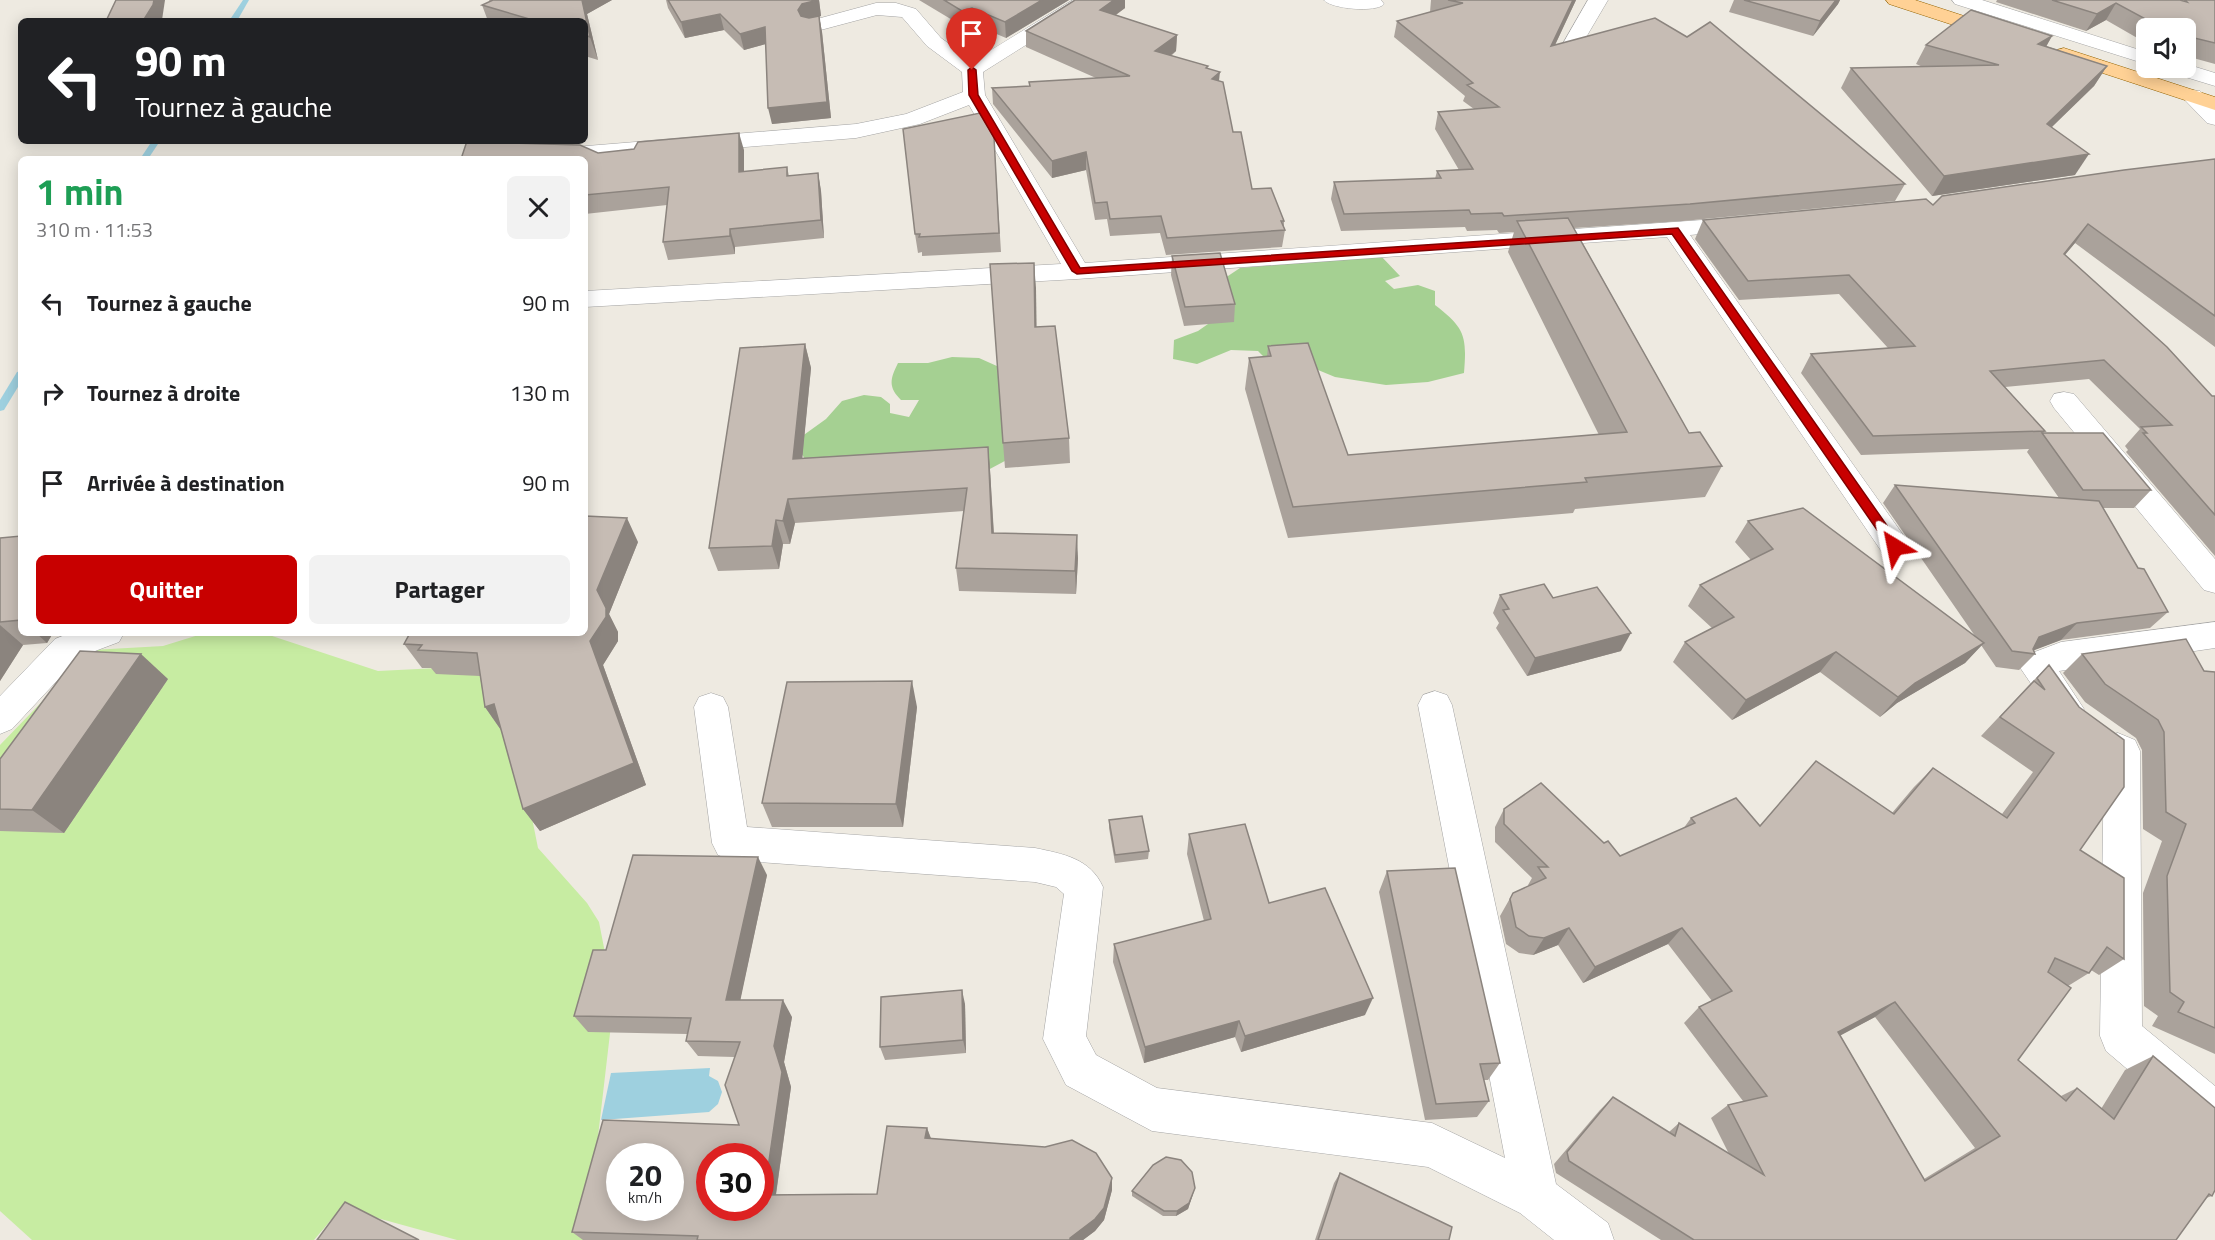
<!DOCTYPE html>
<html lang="fr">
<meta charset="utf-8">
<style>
:root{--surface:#fff;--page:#f2f2f2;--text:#202124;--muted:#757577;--accent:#c80000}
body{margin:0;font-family:"Titillium Web",sans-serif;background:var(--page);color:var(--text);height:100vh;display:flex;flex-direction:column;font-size:22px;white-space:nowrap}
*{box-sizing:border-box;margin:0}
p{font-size:20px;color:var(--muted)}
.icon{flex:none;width:33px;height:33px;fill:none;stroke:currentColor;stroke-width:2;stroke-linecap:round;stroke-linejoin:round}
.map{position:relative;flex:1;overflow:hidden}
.panel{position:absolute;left:18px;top:156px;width:570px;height:480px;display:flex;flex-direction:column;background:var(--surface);border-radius:9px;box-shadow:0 3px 15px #0003}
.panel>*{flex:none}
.guide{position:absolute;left:18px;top:18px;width:570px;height:126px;border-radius:9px;box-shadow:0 3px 15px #0003;background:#202124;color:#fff;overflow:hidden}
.controls{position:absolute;left:2136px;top:18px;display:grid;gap:12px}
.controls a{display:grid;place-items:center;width:60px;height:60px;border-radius:9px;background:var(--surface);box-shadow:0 3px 15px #0003;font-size:30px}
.speed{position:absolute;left:606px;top:1143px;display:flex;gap:12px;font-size:30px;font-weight:700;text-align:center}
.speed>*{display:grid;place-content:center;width:78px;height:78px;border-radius:50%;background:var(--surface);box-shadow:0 3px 15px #0003;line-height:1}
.speed small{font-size:15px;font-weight:400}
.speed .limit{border:9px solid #d22;background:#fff;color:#111}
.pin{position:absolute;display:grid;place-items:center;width:51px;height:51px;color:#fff;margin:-62px -26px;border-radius:50% 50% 50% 0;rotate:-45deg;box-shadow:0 0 6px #0007}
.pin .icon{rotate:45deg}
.me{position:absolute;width:66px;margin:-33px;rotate:325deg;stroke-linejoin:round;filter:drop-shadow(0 0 4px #0008)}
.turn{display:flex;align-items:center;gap:21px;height:126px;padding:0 18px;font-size:27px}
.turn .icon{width:78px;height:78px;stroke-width:2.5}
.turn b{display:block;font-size:42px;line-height:51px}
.round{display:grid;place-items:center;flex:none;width:63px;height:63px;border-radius:9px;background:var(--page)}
.headline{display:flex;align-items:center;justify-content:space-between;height:102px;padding:0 18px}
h1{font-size:36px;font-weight:700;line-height:45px;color:#1e9e55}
.cta{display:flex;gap:12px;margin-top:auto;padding:12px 18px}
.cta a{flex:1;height:69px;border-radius:9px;background:var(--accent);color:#fff;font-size:24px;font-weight:700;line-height:69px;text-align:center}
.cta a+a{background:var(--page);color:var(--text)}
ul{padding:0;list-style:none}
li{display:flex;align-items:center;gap:18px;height:90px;padding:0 18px}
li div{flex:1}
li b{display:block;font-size:22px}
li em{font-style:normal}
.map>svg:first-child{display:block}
.grass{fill:#c7eca2}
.forest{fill:#a5d092}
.water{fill:#9ed0df}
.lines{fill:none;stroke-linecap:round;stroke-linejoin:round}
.stream{fill:#9ed0df;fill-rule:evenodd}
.minor-casing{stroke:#a3a3a3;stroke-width:1}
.major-casing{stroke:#946300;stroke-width:1}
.minor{fill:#fff;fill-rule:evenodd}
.major{fill:#ffd195;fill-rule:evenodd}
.wall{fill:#aaa29b;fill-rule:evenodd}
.shaded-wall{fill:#8b847e}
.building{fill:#c6bcb4;stroke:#8b847e;stroke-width:1.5;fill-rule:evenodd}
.route{fill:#c80000;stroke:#820000;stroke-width:1.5}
</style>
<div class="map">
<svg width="2215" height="1240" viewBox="0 0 2215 1240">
<rect width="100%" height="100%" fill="#eeeae1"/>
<path class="grass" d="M205 633H263L378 671 478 666 508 698 538 848 587 903 599 922 614 999 597 1145 594 1240H457L341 1208 314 1240H32L0 1211V745L92 650 163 646Z"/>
<g class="forest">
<path d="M1381 256 1400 276 1385 281 1394 289 1418 285 1435 291V305C1465 328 1467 336 1464 373L1428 382 1386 385 1335 377 1306 365 1276 369 1258 351 1231 350 1197 364 1173 359 1174 340 1198 331 1218 317 1213 286 1240 268Z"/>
<path d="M952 357 979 358 1008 371 1016 455 973 478 814 473 794 442 826 419 842 401 864 395 881 397 890 404V413L909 417 919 400H901C888 387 890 379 898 363H928Z"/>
</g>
<path class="water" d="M710 1068 709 1076 718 1081 722 1092 718 1104 709 1112 601 1120 611 1073Z"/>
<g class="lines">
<g class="stream">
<path d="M243 0H249L237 21H229Z"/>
<path d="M152 141H160L148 159H140Z"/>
<path d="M21 371V382L4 410 0 411V400L17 372Z"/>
</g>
<defs>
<g id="minor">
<path d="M1073 0H1097L983 72 985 95 1085 263 1745 217 1754 219 1757 224 1754 229 1690 235 1906 539 1911 547 1906 555 1895 559 1884 555 1667 237 1077 279 585 307V291L1061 264 969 105 920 124 856 138 585 160 541 159 539 156 542 151 550 149 856 124 906 114 963 92 962 72 927 46 902 17 877 15 813 32 806 30 803 26 806 22 876 3H896L916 9 941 38 973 61Z"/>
<path d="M1324 0H1381L1384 4C1377 13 1330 9 1324 0Z"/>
<path d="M1588 0H1608L1578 51H1564L1561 47Z"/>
<path d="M1952 0H1982L2146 52V64L1955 4Z"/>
<path d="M2186 64 2215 73V86L2169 72 2166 68H2186Z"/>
<path d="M2192 90 2200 91 2215 106V125L2207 123 2181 96 2184 91Z"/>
<path d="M2064 392 2074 394 2215 559V593L2204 590 2054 408 2050 401 2054 394Z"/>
<path d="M2215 622V648L2059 671 2084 709 2079 719 2067 723 2055 719 2019 666 2024 656 2061 642Z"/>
<path d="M70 633H124L119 642 79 657 12 729 0 734V696L55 639Z"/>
<path d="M1435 691 1447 695 1452 705 1556 1184 1608 1223 1614 1240H1554L1520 1213 1428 1167 1152 1131 1066 1085 1043 1039 1064 894 1056 887 1035 882 731 860 718 855 712 843 694 707 699 697 711 693 723 697 728 707 747 827 1035 848C1063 854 1090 858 1103 887L1086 1036 1096 1055 1157 1088 1432 1123 1505 1158 1418 705 1423 695Z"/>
<path d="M2118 733 2135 740 2140 751 2142 1026 2215 1086V1136L2199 1130 2106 1051 2100 1036 2104 756 2100 748 2105 737Z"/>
</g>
<g id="major">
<path d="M1886 0H1915L2007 30 2010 34 2007 38H1993L1889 4Z"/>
<path d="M2064 48 2215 97V110L2057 58 2054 54 2057 50Z"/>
</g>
</defs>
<use href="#minor" class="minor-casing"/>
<use href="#major" class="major-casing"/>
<use href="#minor" class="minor"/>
<use href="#major" class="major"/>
</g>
<g class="wall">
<path d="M489 0H612L587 14 598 60 585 56V21H488L482 5 490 2Z"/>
<path d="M666 0H819L821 16 816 17 819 16 822 32 831 118 772 124 766 44 744 50 724 30 685 38 668 8Z"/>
<path d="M919 0H1069L1006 38 973 24 964 27Z"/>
<path d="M1075 0H1125V8L1116 15 1177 35 1176 51 1171 56 1208 69 1219 81 1233 132 1252 189 1284 221V227L1285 230 1282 247 1166 255 1160 233 1110 236 1107 219 1095 220 1086 170 1052 178 993 104 992 88 1029 86V82L1096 78 1026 47V31Z"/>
<path d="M1431 0H1576L1555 45 1905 184 1895 201 1683 221 1574 228 1689 433 1722 466 1705 497 1575 509 1573 513 1288 538 1245 389 1249 358 1267 357 1268 346 1348 455 1599 435 1508 252 1514 232 1499 233 1497 230 1467 231 1465 227 1341 231 1331 199 1334 182 1435 179 1437 171 1459 170 1435 129 1438 112 1474 109 1463 101 1465 96 1394 37 1397 21 1430 12Z"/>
<path d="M1734 0H1840L1838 4 1813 36 1729 12Z"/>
<path d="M1997 0H2215V64L2186 56V28H2146V43L2106 20 2086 31 1996 2Z"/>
<path d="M2052 36 2046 46 2107 66 2094 86 2052 127 2075 175 1932 196 1841 88 1851 68 1923 67 1916 64 1926 45Z"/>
<path d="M552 144 598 153 744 150V172L787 167 789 176 818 173 821 191 824 238 735 247V254L668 260 663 242 667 205 585 214V159Z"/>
<path d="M995 155 1001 252 922 256V252L918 253 915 234Z"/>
<path d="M2215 159V347L2075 243 2065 255 2212 396H2215V556L2126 452 2128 450 2125 446 2140 429 2089 379 2005 387 2045 431 2043 433 2151 490 2134 508H2103L2138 568 2168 612 2150 628 2061 640 2034 650 2035 654 2019 670 1996 667 1981 645 1965 663 1897 703 1880 717 1820 672 1732 720 1673 662 1685 642 1712 628 1688 606 1700 585 1751 560 1735 542 1748 521 1975 636 1883 503 1895 485 2059 498 2027 452 2029 449 1861 455 1801 373 1811 354 1888 348 1839 294 1739 300 1695 239 1703 220 1933 205Z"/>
<path d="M1172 256 1235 304 1234 322 1184 326 1171 275Z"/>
<path d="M1034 263 1036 327 1069 438 1070 463 1005 468 1003 443Z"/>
<path d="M805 344 811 368 802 458 988 447 990 470 994 533 1078 558 1076 594 959 591 956 568 964 511 795 523 790 544H783L779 569 718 571 709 548Z"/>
<path d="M21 536V633H53L47 643 23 645 0 681V538Z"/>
<path d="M638 542 609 614 618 632V641L603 665 646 785 540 831 523 809 501 730 485 707 480 676 436 674 431 668H422L404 644Z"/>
<path d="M1500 595 1553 598 1621 651 1527 676 1496 628 1499 623 1493 613Z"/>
<path d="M2082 654 2215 672V1054L2152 1026 2158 1016 2144 1006 2143 893 2162 841 2143 829 2142 750 2136 738 2085 702 2063 673Z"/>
<path d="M2049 665 2080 850 2124 959 2099 975 2091 970 2089 973 2068 986 2018 1060 2061 1096 2077 1088 2101 1109 2125 1070 2153 1056 2212 1196 2206 1198 2176 1240H1661L1556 1173 1554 1164 1600 1110 1613 1097 1669 1132 1679 1123 1729 1154 1711 1118 1728 1105 1743 1101 1684 1023 1699 1007 1712 1001 1668 944 1583 983 1558 945 1533 955 1519 953 1506 944 1500 916 1513 893 1529 886 1528 885 1532 878 1495 842V827L1504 809 1604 843 1620 856 1683 829 1691 818 1760 826 1892 813 1914 787 1933 768 2002 814 2033 772 1981 736 2029 685ZM1875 1017 1975 1148 1924 1179 1840 1035Z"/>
<path d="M168 679 64 833 0 831V759Z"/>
<path d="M917 707 903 827H772L762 803Z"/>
<path d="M1109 820 1149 851 1148 859 1115 863 1109 828Z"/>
<path d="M1189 834 1269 903 1365 1015 1241 1052 1235 1037 1144 1063 1113 962 1114 944 1204 921 1187 854Z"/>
<path d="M1387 871 1500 1063 1488 1080H1484L1489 1101 1477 1117 1425 1120 1379 892Z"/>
<path d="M767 875 740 1000 792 1017 784 1062 791 1087 776 1195 877 1194 927 1128 931 1138 1112 1178V1190L1104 1220 1095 1231 1083 1240H583L572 1232 739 1125 734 1057 698 1056 686 1041 687 1034 588 1032 574 1016 606 950Z"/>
<path d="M965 1004 966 1053 885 1060 880 1047Z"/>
<path d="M1340 1173 1449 1240H1315L1334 1183Z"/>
<path d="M1132 1191 1193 1194 1188 1209 1176 1216H1163L1132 1196Z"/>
</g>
<g class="shaded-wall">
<path d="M154 0H165L162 20 161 21H143Z"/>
<path d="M582 0H612L587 14 598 60 590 37Z"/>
<path d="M819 0 821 16 805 20 801 26 798 10 802 4Z"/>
<path d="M1042 0H1069L1006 38 1005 22Z"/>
<path d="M1114 0H1125V8L1100 26V10Z"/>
<path d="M1573 0H1576L1547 62 1551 46Z"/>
<path d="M1836 0H1840L1838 4 1813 36 1820 21Z"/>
<path d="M2116 3 2106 20 2086 31 2097 14Z"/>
<path d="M972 8 973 24 964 27 962 11Z"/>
<path d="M720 14 724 30 685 38 681 22Z"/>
<path d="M819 16 822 32 831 118 772 124 768 108Z"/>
<path d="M765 27 769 43 744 50 740 34Z"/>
<path d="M1177 35 1176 51 1154 68 1155 51Z"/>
<path d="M2052 36 2041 56 2038 44Z"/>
<path d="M2107 66 2094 86 2034 144 2047 124Z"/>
<path d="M1220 72 1218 89 1212 79Z"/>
<path d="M739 133 744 150V190L739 172Z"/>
<path d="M510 141H551L553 147 520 151Z"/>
<path d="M1086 152V170L1052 178V161Z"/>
<path d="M2089 154 2075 175 1932 196 1944 176Z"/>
<path d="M818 173 821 191 824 238 821 220Z"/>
<path d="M2088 224 2075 243 2050 272 2064 254Z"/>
<path d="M730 229 735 247V254L730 236Z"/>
<path d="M1034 263 1036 288 1037 353 1035 327Z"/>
<path d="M805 344 811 368 800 482 793 459Z"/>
<path d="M988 447 990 470 995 556 992 533Z"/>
<path d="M788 499 795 523 790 544 783 521Z"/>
<path d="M627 518 638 542 609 614 618 632V641L603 665 646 785 540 831 523 809 590 641 597 590Z"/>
<path d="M776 520 783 544 779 569 772 546Z"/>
<path d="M1077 535 1078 558 1076 594 1075 571Z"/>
<path d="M2077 623 2061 640 2027 653 2039 637Z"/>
<path d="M0 625 23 645 0 681Z"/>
<path d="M36 633H53L47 643Z"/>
<path d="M1631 633 1621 651 1527 676 1535 658Z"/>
<path d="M1984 643 1965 663 1897 703 1880 717 1898 697 1915 683Z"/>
<path d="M1836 652 1820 672 1732 720 1746 700Z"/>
<path d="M141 654 168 679 64 833 32 810Z"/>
<path d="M912 681 917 707 903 827 896 804Z"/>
<path d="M494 704 501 730 485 707Z"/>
<path d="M758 857 767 875 737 1016 726 1000Z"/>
<path d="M1569 928 1558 945 1533 955 1544 938Z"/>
<path d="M1682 928 1668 944 1583 983 1595 967Z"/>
<path d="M962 990 965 1004 966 1053 963 1040Z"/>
<path d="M1373 998 1365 1015 1241 1052 1245 1036Z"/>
<path d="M783 1000 792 1017 784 1062 791 1087 774 1207 764 1195 774 1046Z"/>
<path d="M1895 1002 1875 1017 1819 1047 1838 1032Z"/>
<path d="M1239 1021 1235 1037 1144 1063 1145 1047Z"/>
<path d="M927 1128 932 1142 925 1138Z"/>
<path d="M1112 1178V1190L1104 1220 1095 1231 1083 1240H1070V1238Z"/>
<path d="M1195 1188 1188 1209 1176 1216 1177 1211Z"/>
</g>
<g class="building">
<path d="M116 0H154L153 5 143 21H106Z"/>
<path d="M493 0H582L590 37 585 35V21H536L482 5Z"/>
<path d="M668 0H818L802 4 798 10 801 16 809 18 819 16 827 102 768 108 765 27 740 34 720 14 681 22Z"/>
<path d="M944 0H1042L1005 22 972 8 962 11Z"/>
<path d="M1075 0H1114L1100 10 1177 35 1155 51 1208 66 1206 68 1220 72 1212 79 1223 82 1233 132H1241L1252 189 1271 188 1284 221H1281L1285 230 1167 238 1161 216 1110 219 1107 202 1095 203 1086 152 1052 161 992 88 1030 86 1029 82 1130 76 1026 31Z"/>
<path d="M1448 0H1573L1551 46 1655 18 1687 37 1710 22 1905 184 1690 204 1504 216 1502 213 1471 214 1469 210 1344 214 1334 182 1441 178 1437 171 1473 169 1438 112 1499 107 1467 85 1473 83 1397 21 1463 3Z"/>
<path d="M1744 0H1836L1820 21Z"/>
<path d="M2052 0H2180L2187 2 2185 0H2215V43L2186 36V28H2162L2116 3 2097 14Z"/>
<path d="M1971 10 2052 36 2038 44 2107 66 2047 124 2089 154 1944 176 1851 68 1999 65 1926 45Z"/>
<path d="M980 113 994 137 999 233 919 237 920 234H915L903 129Z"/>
<path d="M739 133V172L787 167V176L818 173 821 220 730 229V236L663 242 669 187 585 195V159H461L467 141H510L511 143 580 145 598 153 634 149 638 142Z"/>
<path d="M2215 159V316L2088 224 2064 254 2167 347 2212 396H2215V515L2143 433H2147L2141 427 2172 425 2104 360 1990 371 2045 431 1873 436 1811 354 1915 346 1849 275 1748 281 1703 220 1926 199 1933 205 1942 196 2124 170Z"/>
<path d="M1568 218 1689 433 1700 432 1722 466 1585 478 1587 482 1293 507 1249 358 1271 356 1268 346 1308 343 1348 455 1627 432 1517 221Z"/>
<path d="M1220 253 1235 304 1185 307 1172 256Z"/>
<path d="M1034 263 1035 327 1055 326 1069 438 1003 443 990 264Z"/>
<path d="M805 344 793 459 988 447 992 533 1077 535 1075 571 956 568 967 488 788 499 783 521 776 520 772 546 709 548 740 348Z"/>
<path d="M2042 433H2103L2151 490H2083Z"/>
<path d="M1895 485 2099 501 2138 568 2144 569 2168 612 2077 623 2039 637 2033 649 2035 654 2012 651Z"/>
<path d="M1803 508 1984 643 1915 683 1898 697 1836 652 1746 700 1685 642 1734 617 1700 585 1773 549 1748 521Z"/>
<path d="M585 516 627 518 597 590 606 608V617L590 641 634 763 523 809 494 704 485 707 477 653 418 650 422 645 404 644 410 633H585Z"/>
<path d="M21 536V620L0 622V538Z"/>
<path d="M1544 584 1553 598 1597 587 1631 633 1535 658 1503 610 1509 609 1500 595Z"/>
<path d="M2186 639 2204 671 2215 672V1028L2178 1012 2184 1002 2170 992 2167 876 2186 824 2166 812 2164 732 2158 720 2105 684 2082 654Z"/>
<path d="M80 651 141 654 32 810 0 809V759Z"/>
<path d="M2049 665 2079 707 2124 740V787L2080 850 2124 878V959L2107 947 2089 973 2055 958 2048 972 2071 988 2018 1060 2066 1101 2077 1088 2114 1119 2153 1056 2215 1108V1190L2212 1196 2209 1194 2176 1240H1694L1569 1161 1567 1152 1613 1097 1675 1136 1679 1123 1764 1175 1728 1105 1767 1096 1699 1007 1732 991 1682 928 1595 967 1569 928 1544 938 1529 936 1516 927 1510 899 1513 893 1546 878 1538 867H1548L1504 824V809L1541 783 1604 843 1608 841 1620 856 1695 823 1691 818 1736 798 1760 826 1816 761 1894 814 1933 768 2007 818 2054 753 2000 717 2034 681 2045 690 2037 678ZM1895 1002 2000 1136 1925 1181 1838 1032Z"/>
<path d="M912 681 896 804 762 803 787 682Z"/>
<path d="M1142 816 1149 851 1115 855 1109 820Z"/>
<path d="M1245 824 1269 903 1325 888 1373 998 1245 1036 1239 1021 1145 1047 1114 944 1211 919 1189 834Z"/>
<path d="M633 855 758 857 726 1000H783L774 1046 782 1072 764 1195 877 1194 887 1126 927 1128 925 1138 1045 1147 1072 1140 1096 1153 1112 1178 1104 1208 1095 1219 1070 1238V1240H697L698 1236 572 1232 603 1120 739 1125 725 1085 740 1042 686 1041 691 1018 574 1016 593 950H606ZM620 1156H670V1208H620ZM710 1156H760V1208H710Z"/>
<path d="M1455 868 1500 1063 1480 1064 1489 1101 1436 1104 1387 871Z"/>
<path d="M962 990 963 1040 880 1047 881 997Z"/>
<path d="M1166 1157 1181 1160 1192 1172 1195 1188 1189 1203 1177 1211H1164L1132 1191 1153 1165Z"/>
<path d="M1340 1173 1452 1227 1449 1240H1318Z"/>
<path d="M345 1202 419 1240H317Z"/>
</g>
<path class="route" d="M972 67 976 70 978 95 1080 268 1678 228 1902 547 1900 550H1891L1672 234 1077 274 1072 271 969 95 968 70Z"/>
</svg>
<div class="controls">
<a><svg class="icon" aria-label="sound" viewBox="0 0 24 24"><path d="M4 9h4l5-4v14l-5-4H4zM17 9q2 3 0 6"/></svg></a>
</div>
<div class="speed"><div>20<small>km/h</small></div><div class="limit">30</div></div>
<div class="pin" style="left:972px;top:70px;background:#d93025"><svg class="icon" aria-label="arrive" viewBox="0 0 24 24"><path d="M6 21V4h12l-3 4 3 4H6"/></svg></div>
<svg class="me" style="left:1895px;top:547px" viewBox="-20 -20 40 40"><path d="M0-17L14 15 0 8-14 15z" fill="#c80000" stroke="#fff" stroke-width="4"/></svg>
<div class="guide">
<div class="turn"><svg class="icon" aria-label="left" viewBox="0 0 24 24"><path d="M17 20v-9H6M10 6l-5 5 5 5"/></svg><div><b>90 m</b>Tournez à gauche</div></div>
</div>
<section class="panel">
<div class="headline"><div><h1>1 min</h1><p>310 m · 11:53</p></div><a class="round"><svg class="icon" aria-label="close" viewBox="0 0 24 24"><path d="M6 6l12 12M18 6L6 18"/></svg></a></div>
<ul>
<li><svg class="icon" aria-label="left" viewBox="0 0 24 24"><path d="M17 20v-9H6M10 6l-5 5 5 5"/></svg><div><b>Tournez à gauche</b></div><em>90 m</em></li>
<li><svg class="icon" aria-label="right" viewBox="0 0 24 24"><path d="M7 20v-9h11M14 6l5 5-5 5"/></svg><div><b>Tournez à droite</b></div><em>130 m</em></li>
<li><svg class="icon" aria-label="arrive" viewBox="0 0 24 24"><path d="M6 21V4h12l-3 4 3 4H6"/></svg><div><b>Arrivée à destination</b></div><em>90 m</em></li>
</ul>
<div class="cta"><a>Quitter</a><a>Partager</a></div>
</section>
</div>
